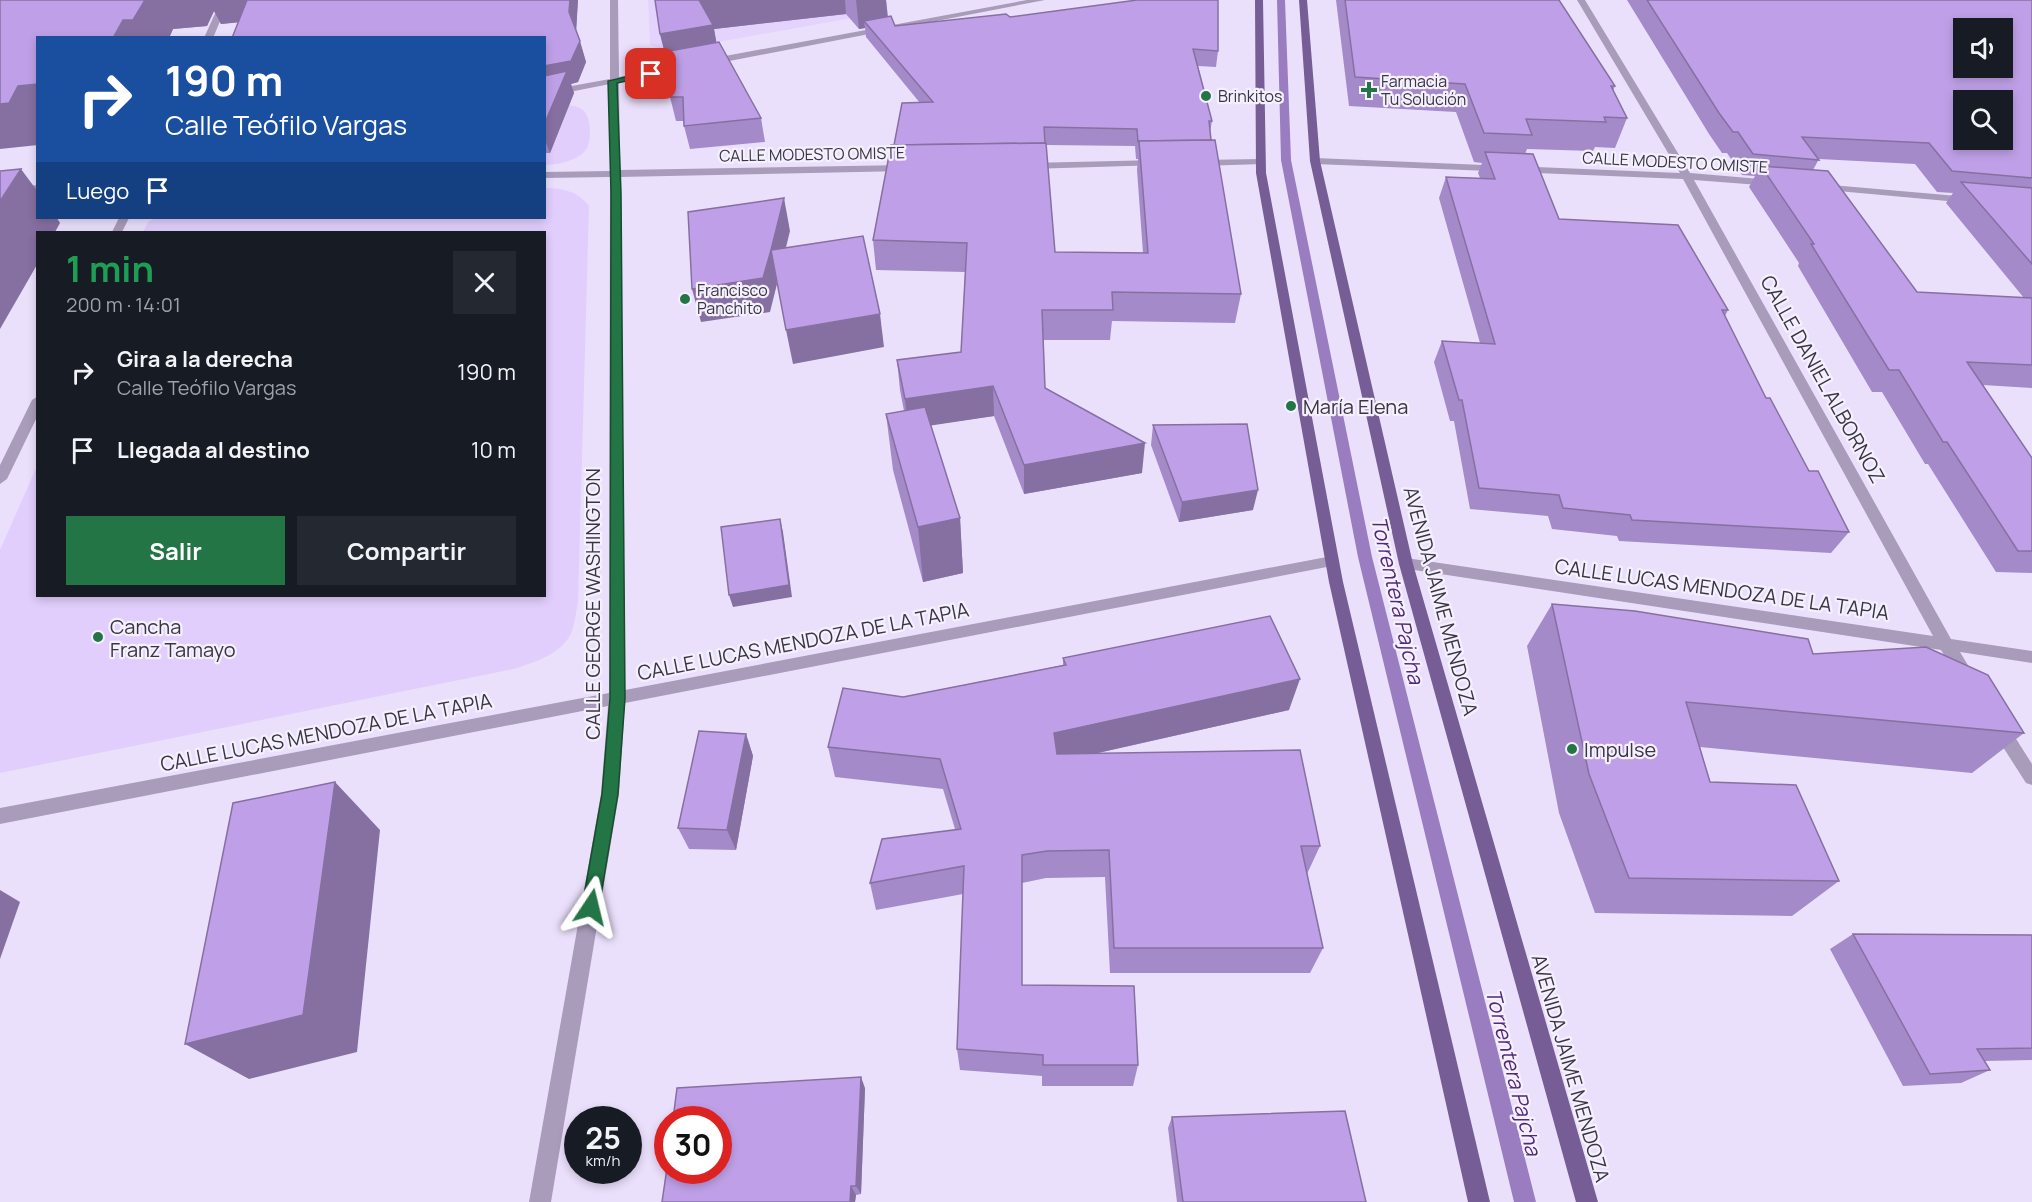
<!DOCTYPE html>
<html lang="es">
<meta charset="utf-8">
<style>
:root{--surface:#171b24;--page:#242831;--text:#f1f3f6;--muted:#9ea1a6;--accent:#247546}
body{margin:0;font-family:Manrope,sans-serif;background:var(--page);color:var(--text);height:100vh;display:flex;flex-direction:column;font-size:22px;white-space:nowrap}
*{box-sizing:border-box;margin:0}
p{font-size:20px;color:var(--muted)}
.icon{flex:none;width:33px;height:33px;fill:none;stroke:currentColor;stroke-width:2;stroke-linecap:round;stroke-linejoin:round}
.map{position:relative;flex:1;overflow:hidden}
.sheet{position:absolute;left:36px;top:231px;width:510px;height:366px;display:flex;flex-direction:column;background:var(--surface);border-radius:0px;box-shadow:0 3px 9px #0003}
.sheet>*{flex:none}
.guide{position:absolute;left:36px;top:36px;width:510px;height:183px;border-radius:0px;box-shadow:0 3px 9px #0003;background:#1a4fa0;color:#fff;overflow:hidden}
.controls{position:absolute;left:1953px;top:18px;display:grid;gap:12px}
.controls a{display:grid;place-items:center;width:60px;height:60px;border-radius:0px;background:var(--surface);box-shadow:0 3px 9px #0003;font-size:30px}
.speed{position:absolute;left:564px;top:1106px;display:flex;gap:12px;font-size:30px;font-weight:700;text-align:center}
.speed>*{display:grid;place-content:center;width:78px;height:78px;border-radius:50%;background:var(--surface);box-shadow:0 3px 9px #0003;line-height:1}
.speed small{font-size:15px;font-weight:400}
.speed .limit{border:9px solid #d22;background:#fff;color:#111}
.pin{position:absolute;display:grid;place-items:center;width:51px;height:51px;color:#fff;margin:-26px;border-radius:12px;box-shadow:0 3px 9px #0006}
.me{position:absolute;width:66px;margin:-33px;rotate:10deg;stroke-linejoin:round;filter:drop-shadow(0 0 4px #0008)}
.turn{display:flex;align-items:center;gap:21px;height:126px;padding:0 30px;font-size:27px}
.turn .icon{width:78px;height:78px;stroke-width:2.5}
.turn b{display:block;font-size:42px;line-height:51px}
.then{display:flex;align-items:center;height:57px;padding:0 30px;background:#0003;gap:12px;font-size:22px}
.round{display:grid;place-items:center;flex:none;width:63px;height:63px;border-radius:0px;background:var(--page)}
.overview{display:flex;align-items:center;justify-content:space-between;height:102px;padding:0 30px}
h1{font-size:36px;font-weight:700;line-height:45px;color:#1e9e55}
.primary-button{display:flex;gap:12px;margin-top:auto;padding:12px 30px}
.primary-button a{flex:1;height:69px;border-radius:0px;background:var(--accent);color:#fff;font-size:24px;font-weight:700;line-height:69px;text-align:center}
.primary-button a+a{background:var(--page);color:var(--text)}
ul{padding:0;list-style:none}
li{display:flex;align-items:center;gap:18px;height:78px;padding:0 30px}
li div{flex:1}
li b{display:block;font-size:22px}
li em{font-style:normal}
.map>svg:first-child{display:block}
.built{fill:#e4d3fd}
.green{fill:#e2cefd}
.lines{fill:none;stroke-linecap:round;stroke-linejoin:round}
.stream{fill:#9a7cc1;fill-rule:evenodd}
.minor{fill:#a99cbb;fill-rule:evenodd}
.major{fill:#765d95;fill-rule:evenodd}
.wall{fill:#a48ac8;fill-rule:evenodd}
.shaded-wall{fill:#8670a2}
.building{fill:#bfa0e8;stroke:#8670a2;stroke-width:1.5;fill-rule:evenodd}
.route{fill:#247546;stroke:#174c2e;stroke-width:1.5}
.poi-dot{fill:#247546;stroke:#f5f0fe;stroke-width:2}
.labels{text-anchor:middle;dominant-baseline:central;stroke-width:4.5;stroke-linejoin:round;paint-order:stroke}
.far-poi-label{font-size:16px;fill:#3b3543;stroke:#f5f0fe;text-anchor:start}
.far-street-label{font-size:16px;fill:#3b3543;stroke:#f5f0fe}
.street-label{font-size:20px;fill:#3b3543;stroke:#f5f0fe}
.poi-label{font-size:20px;fill:#3b3543;stroke:#f5f0fe;text-anchor:start}
.water-label{font-size:21px;font-style:italic;fill:#51277a;stroke:#f5f0fe}
</style>
<div class="map">
<svg width="2032" height="1202" viewBox="0 0 2032 1202">
<rect width="100%" height="100%" fill="#ebe0fc"/>
<path class="built" d="M648 0H885L886 12 668 51 650 45Z"/>
<g class="green">
<path d="M570 105C576 106 583 108 586 114 591 121 592 144 585 151 576 161 557 165 545 165V106Z"/>
<path d="M545 188C562 188 578 191 589 206L578 603C576 612 575 623 572 631 563 654 535 662 514 669L0 773V550L37 466 38 596H544V232H143L148 222 155 218H544Z"/>
</g>
<g class="lines">
<path class="stream" d="M1277 0H1285L1291 160 1372 557 1536 1202H1514L1358 557 1281 160Z"/>
<g class="minor">
<path d="M221 0H229L213 38H204Z"/>
<path d="M610 0H618L619 77 686 64 691 67 619 83 620 170 906 165 911 168 906 171 620 177 625 690 1332 556 1337 557 1339 561 1337 565 1332 566 625 703 619 794 551 1202H529L601 794 608 706 0 824V808L609 693 610 177 544 178V172L610 171V84L544 97V91L610 79Z"/>
<path d="M1027 0H1045L709 65 704 62 709 59Z"/>
<path d="M1577 0H1585L1690 173 1772 180 1777 183 1772 186 1694 180 1951 639 2032 651V663L1960 652 1975 677 1973 682 1967 683 1961 682 1941 650 1401 568 1399 564 1401 560 1406 558 1933 636 1683 179 1315 164 1310 161 1315 158 1680 173Z"/>
<path d="M1260 159 1265 162 1264 164 1200 166 1195 163 1200 160Z"/>
<path d="M1158 160 1162 161V165L1029 169 1024 166 1029 163Z"/>
<path d="M1820 184 1969 197 1974 200 1969 203 1816 189V185Z"/>
<path d="M38 185V191L0 195V189Z"/>
<path d="M119 218H129L122 232H112Z"/>
<path d="M38 396V415L7 479 0 484V465L32 400Z"/>
<path d="M2000 721 2006 723 2032 764V785L2026 783 1994 733 1992 728 1994 723Z"/>
</g>
<g class="major">
<path d="M1255 0H1263L1266 173 1343 582 1490 1202H1468L1329 582 1256 173Z"/>
<path d="M1299 0H1307L1320 161 1413 564 1598 1202H1576L1399 564 1310 161Z"/>
</g>
</g>
<g class="wall">
<path d="M0 0H578L576 30 586 62 578 82 571 84 574 93 550 153H544V38L238 22 221 24 214 11 207 26 173 29 169 38H38Z"/>
<path d="M655 0H886L888 16 895 26 1010 17 1218 51 1216 67 1198 66 1212 121 1210 132 1241 294 1235 323 1112 321 1110 340H1043L1045 388 1142 473 1024 494 994 416 930 425 960 518 963 573 923 582 893 470 886 414 904 411 900 390 897 360 961 352 965 272 876 270 873 240 894 145 920 103 866 37 865 28 859 29 846 14 714 29 716 42 761 118 765 142 690 149 684 126V121H676L670 97 665 52 660 34ZM1046 145 1135 146 1136 159H1138L1137 170 1143 253 1055 252Z"/>
<path d="M1336 0H1559L1615 86 1613 91 1627 118 1615 148 1595 147 1593 151 1527 149 1525 154 1559 219 1728 310 1725 316 1766 398 1809 471 1849 532 1831 553 1619 541 1617 536 1552 529 1548 516 1470 509 1454 421H1450L1434 362 1442 341 1480 343 1439 198 1446 177 1480 178 1478 173 1482 163 1474 162 1456 112 1349 106Z"/>
<path d="M1627 0H2032V388L1983 385 2032 458V573L1996 572 1928 464H1925L1882 392H1872L1798 266 1799 263 1749 187 1755 176 1742 175 1727 153H1722L1709 134ZM1819 159 1915 164 1937 192 1953 193 1946 203 2024 298 1917 292 1813 170Z"/>
<path d="M1153 425 1253 510 1179 522 1151 445Z"/>
<path d="M1552 604 1813 654 2024 733 1972 773 1700 747 1710 782 1839 881 1792 916 1595 913 1559 813 1527 646Z"/>
<path d="M1063 658 1289 710 1098 753 1320 846 1307 874 1323 948 1310 973H1110L1105 877 1046 878 1022 883V985L1138 1065 1133 1086H1042V1076L960 1070 957 1049 963 894 876 910 870 883 955 829 943 789 835 777 828 747 903 697 1063 665Z"/>
<path d="M746 734 753 756 736 850 689 849 678 828Z"/>
<path d="M1853 934 2032 935V1060L1985 1061 1990 1070 1961 1083 1903 1086 1830 949Z"/>
<path d="M865 1088 861 1194 856 1195 855 1202H662Z"/>
<path d="M1172 1117 1366 1202H1177L1168 1128Z"/>
</g>
<g class="shaded-wall">
<path d="M145 0H252L253 21 221 24 214 11 207 26 173 29 169 38H113L123 20Z"/>
<path d="M570 0H578L576 33 569 12Z"/>
<path d="M699 0H845L846 14 714 29 719 56 668 66 660 34Z"/>
<path d="M856 0H886L888 24 864 21 865 28 859 29Z"/>
<path d="M580 41 586 62 578 82 571 84 574 93 550 153 544 137V66Z"/>
<path d="M38 84V145L0 149V104L18 86Z"/>
<path d="M21 169 38 192V218H57L60 223 55 232H38V263L0 329V201Z"/>
<path d="M784 198 790 231 777 284 771 250Z"/>
<path d="M771 250 777 284 770 312 701 322 692 289Z"/>
<path d="M880 314 884 347 793 364 786 330Z"/>
<path d="M993 386 994 416 908 429 905 399Z"/>
<path d="M1145 443 1142 473 1024 494V465Z"/>
<path d="M1258 490 1253 510 1179 522 1182 502Z"/>
<path d="M960 518 963 573 923 582 918 527Z"/>
<path d="M780 519 783 532 792 597 733 607 729 595Z"/>
<path d="M1300 679 1289 710 1053 763 1054 733Z"/>
<path d="M746 734 753 756 736 850 727 830Z"/>
<path d="M335 782 380 830 357 1052 249 1079 185 1044Z"/>
<path d="M0 890 20 902 0 959Z"/>
<path d="M861 1077 865 1088 861 1194 856 1186Z"/>
<path d="M851 1186 856 1195 855 1202H850Z"/>
</g>
<g class="building">
<path d="M0 0H145L133 20H123L113 38H38V84L18 86 9 103 0 104Z"/>
<path d="M247 0H570L569 12 580 41 571 61 544 66V38H232Z"/>
<path d="M655 0H699L713 25 660 34Z"/>
<path d="M1137 0H1218V51L1193 49 1212 121H1209L1211 140 1139 141 1140 142H1138L1137 129 1044 127 1045 143 894 145 902 103 933 102 864 21 891 16 895 26 1006 14 1010 17Z"/>
<path d="M1345 0H1559L1615 86H1611L1627 118 1604 117 1606 122 1526 119 1532 135 1484 133 1465 84 1355 77Z"/>
<path d="M1647 0H2032V178L1952 171 1929 143 1802 137 1819 160 1753 154 1738 132H1733L1719 113ZM1964 28H2002V68H1964ZM1964 100H2002V140H1964Z"/>
<path d="M719 42 761 118 684 126 683 97H670L664 52Z"/>
<path d="M567 71 544 125V76Z"/>
<path d="M1215 140 1241 294 1112 292 1113 310H1042L1045 388 1145 443 1024 465 993 386 905 399 897 360 961 352 967 243 873 240 891 145 1046 143 1055 252 1148 253 1139 141Z"/>
<path d="M1485 152 1533 154 1559 219 1678 225 1728 310H1722L1766 398H1770L1809 471H1818L1849 532 1632 520 1630 515 1563 508 1559 495 1479 488 1462 400H1459L1442 341 1495 344 1446 177 1495 179Z"/>
<path d="M1761 166 1828 171 1917 292 2032 298V365L1967 362 2032 458V551H2018L1947 442H1943L1899 370H1889L1811 244H1814Z"/>
<path d="M21 169 0 201V171Z"/>
<path d="M1961 182 2032 188V264Z"/>
<path d="M784 198 771 250 863 236 880 314 786 330 771 250 763 278 692 289 688 212Z"/>
<path d="M925 407 960 518 918 527 886 414Z"/>
<path d="M1247 424 1258 490 1182 502 1153 425Z"/>
<path d="M780 519 789 585 729 595 721 527Z"/>
<path d="M1552 604 1635 611 1808 639 1813 654 1926 647 1988 675 2024 733 1686 702 1710 782 1796 785 1839 881 1629 878 1589 774Z"/>
<path d="M1270 616 1300 679 1054 733 1057 754 1300 750 1320 846H1301L1323 948H1114L1109 850 1047 851 1022 855V985L1134 986 1138 1065H1043V1055L957 1049 964 866 870 883 882 839 961 829 940 759 828 747 843 688 903 697 1066 665 1063 658Z"/>
<path d="M699 731 746 734 727 830 678 828Z"/>
<path d="M335 782 303 1015 185 1044 233 803Z"/>
<path d="M1853 934 2032 935V1048L1977 1049 1990 1070 1930 1074Z"/>
<path d="M861 1077 856 1186H851L850 1202H662L668 1161V1170H718V1119H673L677 1088Z"/>
<path d="M1345 1111 1366 1202H1183L1172 1117Z"/>
</g>
<path class="route" d="M651 71 655 74 654 75 617 83 621 193 625 698 618 794 599 907 597 913 591 915 585 913 582 907 602 794 610 698 611 193 608 81Z"/>
<g class="poi-dot">
<path d="M1366 81h6v6h6v6h-6v6h-6v-6h-6v-6h6z"/>
<circle cx="1206" cy="96" r="6"/>
<circle cx="685" cy="299" r="6"/>
<circle cx="1291" cy="406" r="6"/>
<circle cx="98" cy="637" r="6"/>
<circle cx="1572" cy="749" r="6"/>
</g>
<g class="labels">
<g class="far-poi-label">
<text x="1381" y="81">Farmacia<tspan x="1381" dy="18">Tu Solución</tspan></text>
<text x="1218" y="96">Brinkitos</text>
<text x="697" y="290">Francisco<tspan x="697" dy="18">Panchito</tspan></text>
</g>
<g class="far-street-label">
<text transform="translate(812 154) rotate(-1)">CALLE MODESTO OMISTE</text>
<text transform="translate(1675 162) rotate(3)">CALLE MODESTO OMISTE</text>
</g>
<g class="street-label">
<text transform="translate(1823 379) rotate(61)">CALLE DANIEL ALBORNOZ</text>
<text transform="translate(1722 589) rotate(8)">CALLE LUCAS MENDOZA DE LA TAPIA</text>
<text transform="translate(1441 601) rotate(75)">AVENIDA JAIME MENDOZA</text>
<text transform="translate(592 604) rotate(-90)">CALLE GEORGE WASHINGTON</text>
<text transform="translate(803 641) rotate(-11)">CALLE LUCAS MENDOZA DE LA TAPIA</text>
<text transform="translate(326 732) rotate(-11)">CALLE LUCAS MENDOZA DE LA TAPIA</text>
<text transform="translate(1571 1068) rotate(74)">AVENIDA JAIME MENDOZA</text>
</g>
<g class="poi-label">
<text x="1303" y="406">María Elena</text>
<text x="110" y="626">Cancha<tspan x="110" dy="23">Franz Tamayo</tspan></text>
<text x="1584" y="749">Impulse</text>
</g>
<g class="water-label">
<text transform="translate(1398 600) rotate(77)">Torrentera Pajcha</text>
<text transform="translate(1514 1072) rotate(76)">Torrentera Pajcha</text>
</g>
</g>
</svg>
<div class="controls">
<a><svg class="icon" aria-label="sound" viewBox="0 0 24 24"><path d="M4 9h4l5-4v14l-5-4H4zM17 9q2 3 0 6"/></svg></a>
<a><svg class="icon" aria-label="search" viewBox="0 0 24 24"><circle cx="10" cy="10" r="6"/><path d="M15 15l6 6"/></svg></a>
</div>
<div class="speed"><div>25<small>km/h</small></div><div class="limit">30</div></div>
<div class="pin" style="left:651px;top:74px;background:#d93025"><svg class="icon" aria-label="arrive" viewBox="0 0 24 24"><path d="M6 21V4h12l-3 4 3 4H6"/></svg></div>
<svg class="me" style="left:591px;top:907px" viewBox="-20 -20 40 40"><path d="M0-17L14 15 0 8-14 15z" fill="#247546" stroke="#fff" stroke-width="4"/></svg>
<div class="guide">
<div class="turn"><svg class="icon" aria-label="right" viewBox="0 0 24 24"><path d="M7 20v-9h11M14 6l5 5-5 5"/></svg><div><b>190 m</b>Calle Teófilo Vargas</div></div>
<div class="then">Luego<svg class="icon" aria-label="arrive" viewBox="0 0 24 24"><path d="M6 21V4h12l-3 4 3 4H6"/></svg></div>
</div>
<section class="sheet">
<div class="overview"><div><h1>1 min</h1><p>200 m · 14:01</p></div><a class="round"><svg class="icon" aria-label="close" viewBox="0 0 24 24"><path d="M6 6l12 12M18 6L6 18"/></svg></a></div>
<ul>
<li><svg class="icon" aria-label="right" viewBox="0 0 24 24"><path d="M7 20v-9h11M14 6l5 5-5 5"/></svg><div><b>Gira a la derecha</b><p>Calle Teófilo Vargas</p></div><em>190 m</em></li>
<li><svg class="icon" aria-label="arrive" viewBox="0 0 24 24"><path d="M6 21V4h12l-3 4 3 4H6"/></svg><div><b>Llegada al destino</b></div><em>10 m</em></li>
</ul>
<div class="primary-button"><a>Salir</a><a>Compartir</a></div>
</section>
</div>
